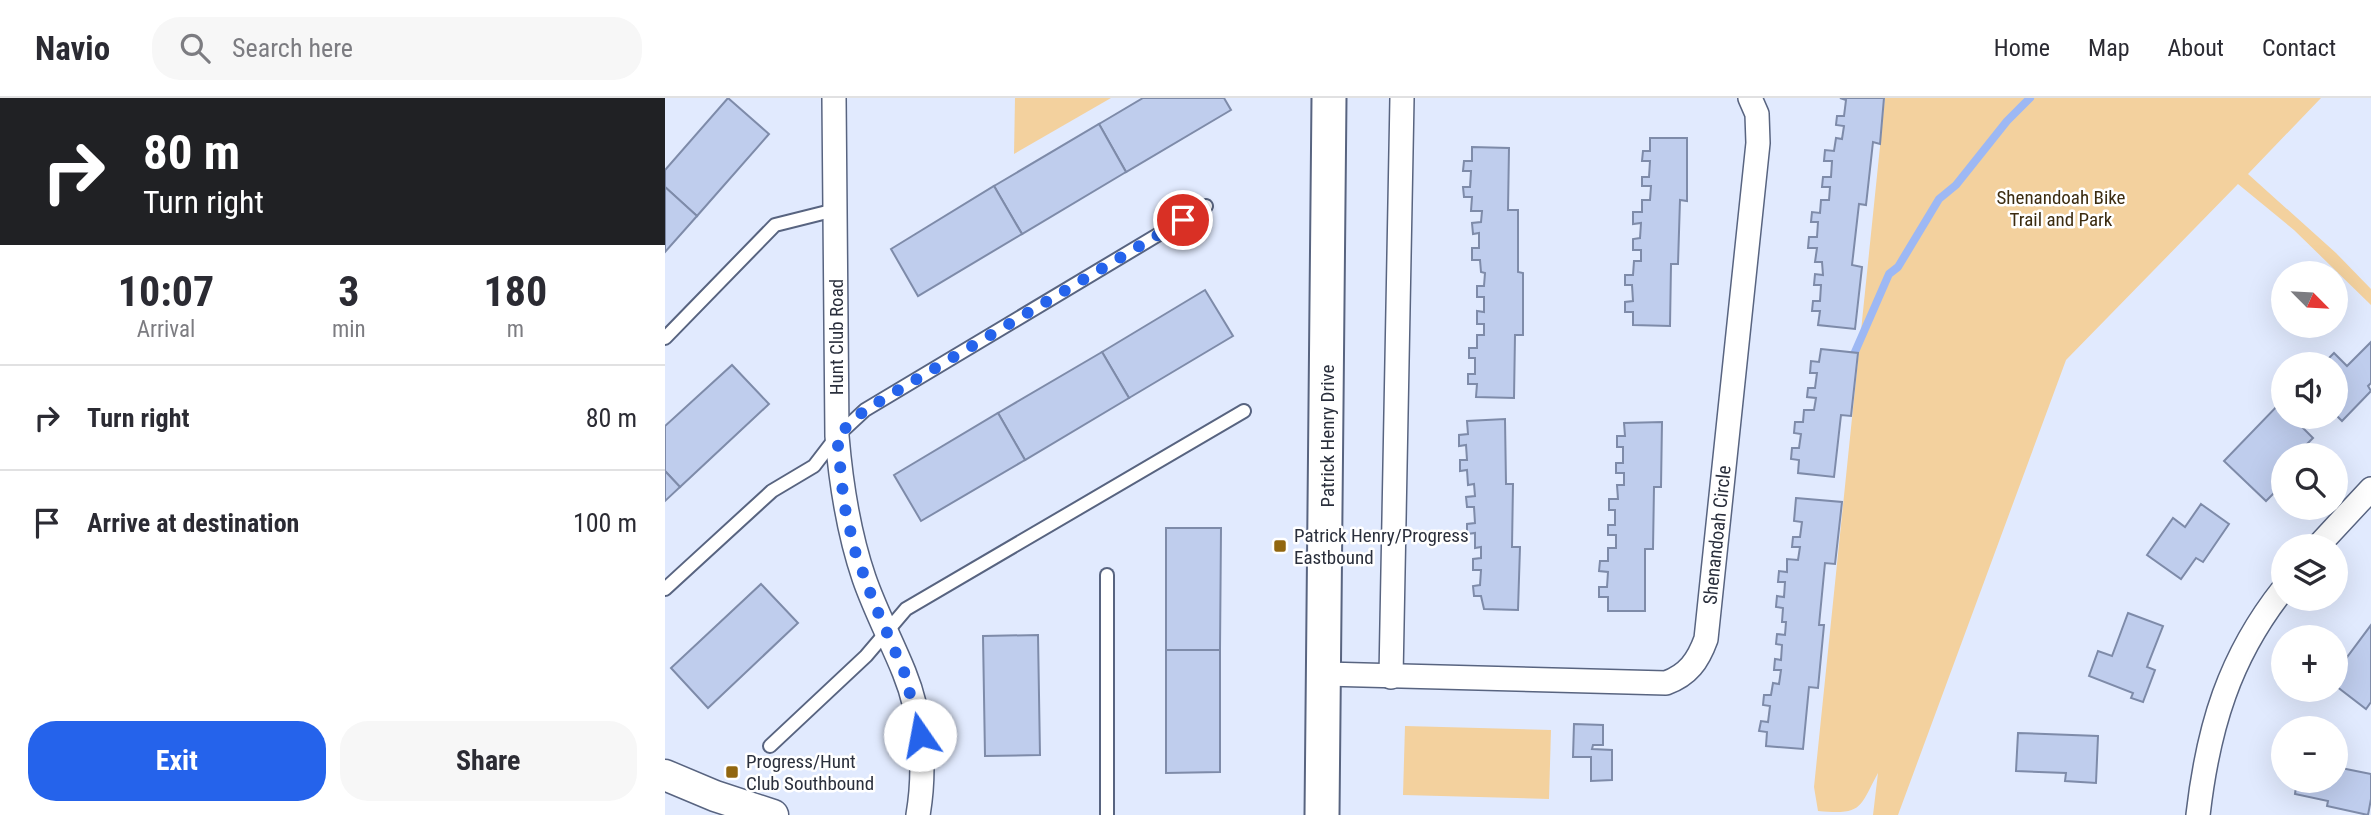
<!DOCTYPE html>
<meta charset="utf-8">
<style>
:root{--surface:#fff;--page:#f7f7f7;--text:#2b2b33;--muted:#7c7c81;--line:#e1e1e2;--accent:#2563eb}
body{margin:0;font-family:"Roboto Condensed",sans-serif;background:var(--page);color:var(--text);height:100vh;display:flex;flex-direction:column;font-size:26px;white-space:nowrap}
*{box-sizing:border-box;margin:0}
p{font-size:23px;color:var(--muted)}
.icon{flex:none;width:38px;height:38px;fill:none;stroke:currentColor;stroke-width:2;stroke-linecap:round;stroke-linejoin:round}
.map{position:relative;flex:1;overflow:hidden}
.panel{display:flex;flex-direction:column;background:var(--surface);width:665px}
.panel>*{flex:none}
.guide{background:#202124;color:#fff;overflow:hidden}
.needle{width:46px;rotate:114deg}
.fabs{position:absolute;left:1606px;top:163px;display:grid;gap:14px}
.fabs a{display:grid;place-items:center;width:77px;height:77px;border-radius:50%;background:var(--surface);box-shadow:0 7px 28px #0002;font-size:35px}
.pin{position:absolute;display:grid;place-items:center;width:60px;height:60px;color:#fff;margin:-30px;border:4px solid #fff;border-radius:50%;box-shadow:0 2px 7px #0007}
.me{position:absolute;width:77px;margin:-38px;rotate:348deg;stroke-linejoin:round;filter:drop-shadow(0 0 5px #0008)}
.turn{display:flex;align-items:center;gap:24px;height:147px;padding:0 28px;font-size:32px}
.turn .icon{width:91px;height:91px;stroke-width:2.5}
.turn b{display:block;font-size:49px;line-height:60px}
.eta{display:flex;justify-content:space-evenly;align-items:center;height:119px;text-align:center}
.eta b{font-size:42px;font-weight:700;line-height:49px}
.primary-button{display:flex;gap:14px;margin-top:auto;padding:14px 28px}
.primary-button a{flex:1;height:80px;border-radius:28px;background:var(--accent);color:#fff;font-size:28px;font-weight:700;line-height:80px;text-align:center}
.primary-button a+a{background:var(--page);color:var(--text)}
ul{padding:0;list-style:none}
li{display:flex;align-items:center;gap:21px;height:105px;padding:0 28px;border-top:2px solid var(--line)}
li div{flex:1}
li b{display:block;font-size:26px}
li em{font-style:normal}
header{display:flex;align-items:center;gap:42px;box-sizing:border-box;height:98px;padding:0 35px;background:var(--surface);border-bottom:2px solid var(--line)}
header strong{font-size:33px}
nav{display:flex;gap:38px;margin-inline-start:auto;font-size:24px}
.search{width:490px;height:63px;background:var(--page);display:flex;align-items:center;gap:18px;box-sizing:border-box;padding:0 24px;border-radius:28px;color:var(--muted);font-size:26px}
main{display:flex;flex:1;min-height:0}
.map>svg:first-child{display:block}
.green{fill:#f3d19e}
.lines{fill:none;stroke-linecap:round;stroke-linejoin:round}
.stream{stroke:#9db8f4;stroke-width:8}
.building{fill:#bfcded;stroke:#7e8ba9;stroke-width:2}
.service-casing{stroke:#586480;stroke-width:16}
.minor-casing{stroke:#586480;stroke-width:26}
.tertiary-casing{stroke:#586480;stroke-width:33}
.secondary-casing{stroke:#586480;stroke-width:37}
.service{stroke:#fff;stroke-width:12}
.minor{stroke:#fff;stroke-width:23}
.tertiary{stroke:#fff;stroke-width:30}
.secondary{stroke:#fff;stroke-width:33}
.route{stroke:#2563eb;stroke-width:12;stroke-dasharray:0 21.6}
.poi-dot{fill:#91660f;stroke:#fff;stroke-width:2.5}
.labels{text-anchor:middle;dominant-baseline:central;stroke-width:5;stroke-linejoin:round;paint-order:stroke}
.park-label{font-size:19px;fill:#3c2c10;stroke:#fff}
.street-label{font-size:19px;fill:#2a2f3c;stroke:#fff}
.poi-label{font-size:19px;fill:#2a2f3c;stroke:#fff;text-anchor:start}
</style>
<header>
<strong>Navio</strong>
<div class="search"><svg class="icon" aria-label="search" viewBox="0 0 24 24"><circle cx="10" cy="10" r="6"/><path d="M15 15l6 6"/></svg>Search here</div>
<nav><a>Home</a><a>Map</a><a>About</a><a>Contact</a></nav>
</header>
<main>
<section class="panel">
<div class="guide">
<div class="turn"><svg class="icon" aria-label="right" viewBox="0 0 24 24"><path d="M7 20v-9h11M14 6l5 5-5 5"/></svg><div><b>80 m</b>Turn right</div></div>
</div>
<div class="eta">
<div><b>10:07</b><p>Arrival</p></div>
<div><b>3</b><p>min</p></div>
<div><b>180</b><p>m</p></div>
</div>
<ul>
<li><svg class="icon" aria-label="right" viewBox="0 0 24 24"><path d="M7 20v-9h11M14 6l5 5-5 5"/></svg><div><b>Turn right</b></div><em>80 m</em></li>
<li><svg class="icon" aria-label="arrive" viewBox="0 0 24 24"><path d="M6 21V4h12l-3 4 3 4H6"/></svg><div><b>Arrive at destination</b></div><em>100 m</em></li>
</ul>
<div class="primary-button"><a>Exit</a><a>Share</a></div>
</section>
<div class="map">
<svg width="1706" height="717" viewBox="0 0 1706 717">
<rect width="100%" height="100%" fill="#e1eafe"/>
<g class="green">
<path d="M350 0H446L349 56Z"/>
<path d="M1220 0H1656L1583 76 1671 155 1706 191V207L1629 132 1573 86 1401 262 1233 717H1208L1213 675C1194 710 1198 717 1153 713L1149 689Z"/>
<path d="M740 628 886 632 884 701 738 697Z"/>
</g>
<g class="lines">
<path class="stream" d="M1186 263 1224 176 1233 169 1274 101 1291 87 1342 23 1365 0"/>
</g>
<g class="building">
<path d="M63 0 104 36 32 118 0 89V72Z"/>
<path d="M478 0H559L566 12 461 74 434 26Z"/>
<path d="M1175 0H1219L1215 46 1208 44 1201 107 1194 106 1187 167 1197 169 1190 231 1153 227 1155 213H1147L1148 203H1155L1156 187H1149L1150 176 1158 177 1157 164H1150L1152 150H1143L1144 139H1152L1153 124H1146L1147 114 1155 115 1156 102H1164L1165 89H1157L1158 79H1166L1167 63H1159L1160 52 1169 53 1171 40 1177 41 1179 28 1171 27 1172 18H1179L1181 2Z"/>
<path d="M434 26 461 74 357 136 329 88Z"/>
<path d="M985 40H1022V103L1015 102 1013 166H1006L1005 228 968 227V214H960V204L968 203 967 187H960V177H968L969 163H976V152H968V141L975 140 976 125 968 126V114H977V102H985L986 88H977V79H984L985 63H977L978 53H985Z"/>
<path d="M807 49 844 50 843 112H853V174L858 175V237H850L849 300 811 299 812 286H803V276H810V260H804V250H812V237H819V226H812V213L819 214V199H812V188H819L820 175 816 174 815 162H807V150H814V135L808 136 807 125 816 124 817 113H806L807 99H799L798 89H805L806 73H798L799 63H807Z"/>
<path d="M329 88 357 136 253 198 226 151Z"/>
<path d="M0 89 32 118 0 154Z"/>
<path d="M540 192 568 238 464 300 437 254Z"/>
<path d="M1706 244V285L1703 288 1706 293 1677 323 1671 317V266H1658L1669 255 1682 268Z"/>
<path d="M1156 251 1193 255 1186 318 1176 317 1169 379 1133 375 1134 362 1126 361 1127 350H1134L1136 336 1129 335 1130 324H1138L1139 312H1149L1151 300 1142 299 1143 290H1150L1152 275H1145L1146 263 1154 264Z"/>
<path d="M437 254 464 300 360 362 333 315Z"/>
<path d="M67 267 104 306 15 389 0 373V328Z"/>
<path d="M1615 305 1619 308V318H1629L1631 320 1630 322 1648 340 1631 357H1619L1617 372 1619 385 1601 403 1559 363Z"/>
<path d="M333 315 360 362 256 423 229 377Z"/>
<path d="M840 321 841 386H848L847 449H855L853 512 819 511 816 498H809L808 488 815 487 816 472H808V461L816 460V449L810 450V435L802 436V426L810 425 809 409H802L801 399 810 398 809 386 803 387 802 372 795 373V362H802L801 347 794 348V337L803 336 802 323Z"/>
<path d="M997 324 996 389H989L988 451H980V513H943V499H934V489H942L943 474 934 473 935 463H943V450H951V437H943V427H950V412H944V401H953L952 387H959V375H951V365H958V349H952V338H960L959 325Z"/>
<path d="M0 373 15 389 0 403Z"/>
<path d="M1131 400 1177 404 1170 466 1160 465 1154 527H1159L1153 590 1144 589 1138 651 1101 648 1102 634 1094 633 1096 623 1103 624 1105 608 1098 607 1099 597H1106L1108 585 1114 586 1116 572H1109L1110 561 1116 562 1117 547 1111 546 1112 536 1120 537 1121 524H1117L1118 510 1111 509 1112 498 1119 499 1120 484H1113L1114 473 1122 474V461L1133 462 1135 449H1127L1128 439H1135L1137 424 1129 423Z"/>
<path d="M1536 406 1564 426 1538 464 1531 460 1516 481 1482 457 1508 420 1520 429Z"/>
<path d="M501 430H556L555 552H501Z"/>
<path d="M96 486 133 525 43 610 6 570Z"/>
<path d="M1463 515 1498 528 1482 569 1490 572 1478 604 1466 600 1468 595 1424 578 1433 553 1447 558Z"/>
<path d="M1706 527V604L1701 611 1671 588V574Z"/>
<path d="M373 537 375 657 320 658 318 538Z"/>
<path d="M501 552H555V674L501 675Z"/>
<path d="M909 626 938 627V647H928L927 651 947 652V682L926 683V659H908Z"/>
<path d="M1353 635 1433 638 1431 685 1400 683 1401 675 1351 673Z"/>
<path d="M1671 669 1706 676V701L1703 717 1662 708 1663 703 1630 696 1632 682H1671Z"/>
</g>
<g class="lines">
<defs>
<g id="service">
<path d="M0 240 110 127 170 112"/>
<path d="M0 491 107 393 149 368 172 338 200 312 541 108"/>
<path d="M105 648 201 558 241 511 579 313"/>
<path d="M442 717V477"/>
</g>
<g id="minor">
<path d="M169 0 172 338C176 386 183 433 199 480 210 512 226 542 239 574 257 618 261 670 253 717"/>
<path d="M1653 448 1706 391"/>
<path d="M660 576 1001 585C1023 577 1033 563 1041 541L1093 45 1092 16 1085 0"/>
<path d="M726 579 737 0"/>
<path d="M1533 717C1543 630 1564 559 1619 490"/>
</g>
<path id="tertiary" d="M0 677 50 698 108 717"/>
<path id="secondary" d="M657 717 664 0"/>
</defs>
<use href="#service" class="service-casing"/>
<use href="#minor" class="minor-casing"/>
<use href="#tertiary" class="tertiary-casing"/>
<use href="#secondary" class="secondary-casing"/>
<use href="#service" class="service"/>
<use href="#minor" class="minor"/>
<use href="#tertiary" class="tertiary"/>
<use href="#secondary" class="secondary"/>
</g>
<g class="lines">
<path class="route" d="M255 637 240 576 209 505 190 453 179 406 172 338 200 312 518 122"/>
</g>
<g class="poi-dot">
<rect x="608" y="441" width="14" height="14" rx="3.5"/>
<rect x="60" y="667" width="14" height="14" rx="3.5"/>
</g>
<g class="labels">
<g class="park-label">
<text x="1396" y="99">Shenandoah Bike<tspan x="1396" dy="22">Trail and Park</tspan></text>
</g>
<g class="street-label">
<text transform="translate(171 239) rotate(-90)">Hunt Club Road</text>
<text transform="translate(662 338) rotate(-90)">Patrick Henry Drive</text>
<text transform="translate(1052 437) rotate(-84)">Shenandoah Circle</text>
</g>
<g class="poi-label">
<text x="629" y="437">Patrick Henry/Progress<tspan x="629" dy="22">Eastbound</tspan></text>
<text x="81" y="663">Progress/Hunt<tspan x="81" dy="22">Club Southbound</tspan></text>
</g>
</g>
</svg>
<div class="fabs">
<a><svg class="needle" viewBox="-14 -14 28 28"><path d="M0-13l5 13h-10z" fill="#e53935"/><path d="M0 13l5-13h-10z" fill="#7c7c81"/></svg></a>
<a><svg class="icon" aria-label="sound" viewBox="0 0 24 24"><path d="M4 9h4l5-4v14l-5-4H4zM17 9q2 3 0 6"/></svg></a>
<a><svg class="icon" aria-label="search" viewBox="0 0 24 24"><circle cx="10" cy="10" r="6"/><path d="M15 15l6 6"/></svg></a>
<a><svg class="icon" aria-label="layers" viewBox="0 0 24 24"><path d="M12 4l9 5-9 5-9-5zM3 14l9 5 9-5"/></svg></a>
<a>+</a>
<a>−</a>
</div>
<div class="pin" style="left:518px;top:122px;background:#d93025"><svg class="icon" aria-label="arrive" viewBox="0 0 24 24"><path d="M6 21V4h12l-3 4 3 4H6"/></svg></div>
<svg class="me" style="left:255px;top:637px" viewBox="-20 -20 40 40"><circle r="19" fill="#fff"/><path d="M0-13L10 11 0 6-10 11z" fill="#2563eb"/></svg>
</div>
</main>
